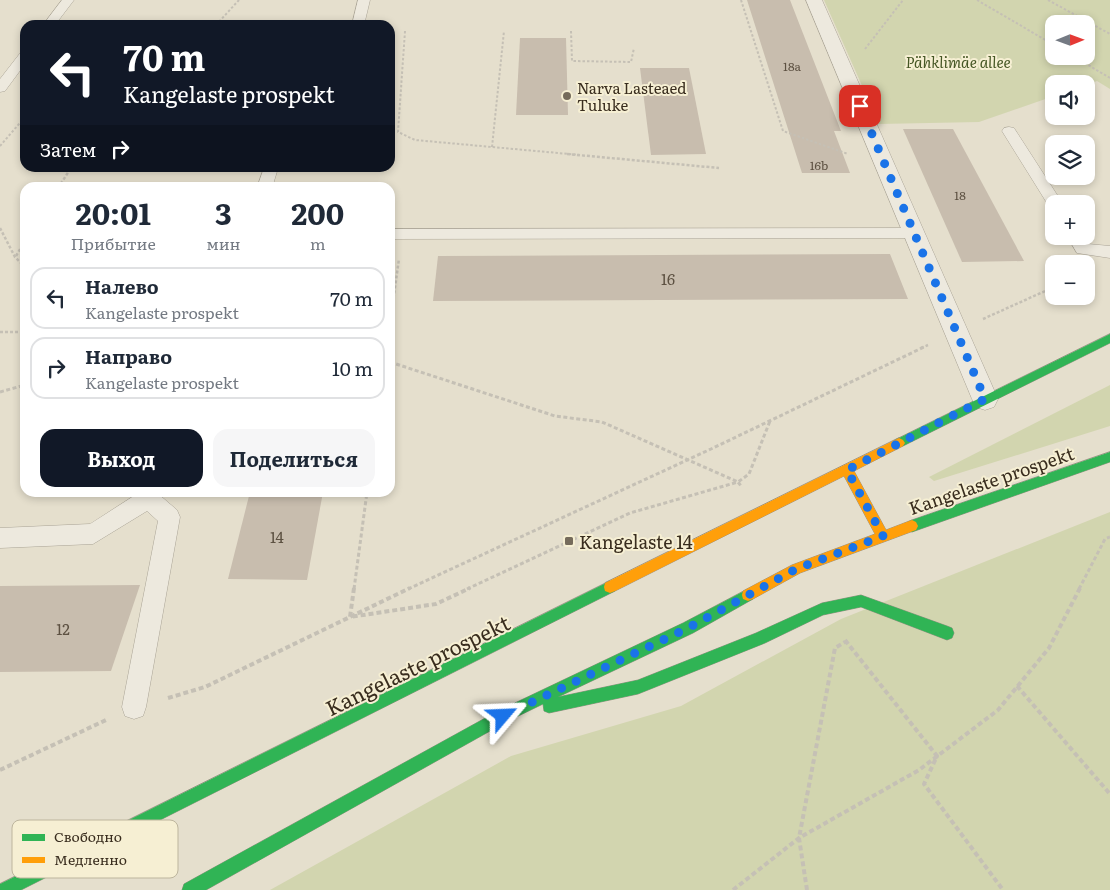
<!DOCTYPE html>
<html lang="ru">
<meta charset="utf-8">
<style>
:root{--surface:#fff;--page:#f6f6f7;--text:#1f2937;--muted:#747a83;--line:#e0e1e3;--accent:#111827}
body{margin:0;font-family:Literata,serif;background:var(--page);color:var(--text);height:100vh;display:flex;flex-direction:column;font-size:19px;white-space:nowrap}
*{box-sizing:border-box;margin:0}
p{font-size:16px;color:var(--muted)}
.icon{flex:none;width:28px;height:28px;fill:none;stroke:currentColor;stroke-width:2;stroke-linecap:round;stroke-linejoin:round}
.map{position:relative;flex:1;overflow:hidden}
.details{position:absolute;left:20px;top:182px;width:375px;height:315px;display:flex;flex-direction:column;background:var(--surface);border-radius:15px;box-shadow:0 2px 8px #0003}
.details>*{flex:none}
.top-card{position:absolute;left:20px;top:20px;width:375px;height:152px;border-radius:15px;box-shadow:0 2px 8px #0003;background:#111827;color:#fff;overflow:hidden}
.needle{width:32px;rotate:89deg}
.controls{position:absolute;left:1045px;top:15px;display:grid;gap:10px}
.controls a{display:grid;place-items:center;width:50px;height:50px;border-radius:10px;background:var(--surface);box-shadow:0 2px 8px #0003;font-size:25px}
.pin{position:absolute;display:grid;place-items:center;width:42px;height:42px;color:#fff;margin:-21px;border-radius:10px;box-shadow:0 2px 8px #0006}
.me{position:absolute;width:55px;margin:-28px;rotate:64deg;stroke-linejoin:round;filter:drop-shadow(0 0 4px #0008)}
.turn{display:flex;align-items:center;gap:18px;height:105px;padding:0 20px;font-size:22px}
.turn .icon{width:65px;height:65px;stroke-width:2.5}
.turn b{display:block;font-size:35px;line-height:42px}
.then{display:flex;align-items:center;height:48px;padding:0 20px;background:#0003;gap:10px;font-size:19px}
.eta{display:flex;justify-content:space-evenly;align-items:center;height:85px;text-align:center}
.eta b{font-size:30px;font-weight:700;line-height:35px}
.button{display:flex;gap:10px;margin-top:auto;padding:10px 20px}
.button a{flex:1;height:58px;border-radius:15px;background:var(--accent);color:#fff;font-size:20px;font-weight:700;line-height:58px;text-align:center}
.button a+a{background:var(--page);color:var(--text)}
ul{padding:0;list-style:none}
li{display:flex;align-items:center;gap:15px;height:62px;margin:0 10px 8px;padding:0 10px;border:2px solid var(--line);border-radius:15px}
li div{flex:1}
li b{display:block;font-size:19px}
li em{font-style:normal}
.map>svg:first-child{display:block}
.green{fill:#d2d5af;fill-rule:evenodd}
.building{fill:#c8bdae}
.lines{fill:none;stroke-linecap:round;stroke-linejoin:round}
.lane-casing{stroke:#aaa496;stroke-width:1}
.street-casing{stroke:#aaa496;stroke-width:1}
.fast-casing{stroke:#9a9386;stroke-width:1}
.slow-casing{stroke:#9a9386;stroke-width:1}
.path-far3{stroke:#c5c0b5;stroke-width:2;stroke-dasharray:2.5 2;stroke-linecap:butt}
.path-far2{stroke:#c5c0b5;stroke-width:2.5;stroke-dasharray:3 2;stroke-linecap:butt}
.path-far1{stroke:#c5c0b5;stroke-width:3;stroke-dasharray:4 2.5;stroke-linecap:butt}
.path{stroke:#c5c0b5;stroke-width:4;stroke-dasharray:5 3;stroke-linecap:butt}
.lane{fill:#ede9de;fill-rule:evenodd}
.street{fill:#ede9de;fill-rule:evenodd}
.fast{fill:#30b455;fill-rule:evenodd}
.slow{fill:#ff9f0a;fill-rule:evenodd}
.route{stroke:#1a73e8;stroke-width:9;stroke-dasharray:0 16.2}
.poi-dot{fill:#756b5b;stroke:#f6efd3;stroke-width:2}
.labels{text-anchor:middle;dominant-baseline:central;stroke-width:4;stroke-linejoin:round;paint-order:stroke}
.far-number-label{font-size:12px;fill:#5d5142}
.far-park-label{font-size:15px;font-style:italic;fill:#455624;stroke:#f6efd3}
.far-poi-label{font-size:15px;fill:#392d1e;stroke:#f6efd3;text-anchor:start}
.number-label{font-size:15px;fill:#5d5142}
.street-label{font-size:18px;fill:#392d1e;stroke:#f6efd3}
.poi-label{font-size:18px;fill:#392d1e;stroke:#f6efd3;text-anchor:start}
.near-street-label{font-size:21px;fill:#392d1e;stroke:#f6efd3}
.key{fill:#f6efd3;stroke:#bdb59d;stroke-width:1}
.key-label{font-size:14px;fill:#392d1e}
</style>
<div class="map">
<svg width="1110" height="890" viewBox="0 0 1110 890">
<rect width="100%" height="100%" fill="#e5dfcd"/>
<g class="green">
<path d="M824 0H1110V89L1097 81 1086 85 1054 84V96L979 122 879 124ZM1054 24H1086V56H1054Z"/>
<path d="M1110 385V426L934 481 929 477Z"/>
<path d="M1110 512V890H270L511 756 681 706 841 619Z"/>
</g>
<g class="building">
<path d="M747 0H790L841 131H834L850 173H802Z"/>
<path d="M520 38H566L568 115H516Z"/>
<path d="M640 68H689L706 154 651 155Z"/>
<path d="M903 129H953L1024 261 962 262Z"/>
<path d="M890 254 908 299 433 301 438 256Z"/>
<path d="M250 492H323L307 580 228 579Z"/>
<path d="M140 585 111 671 0 672V586Z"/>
</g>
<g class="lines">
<defs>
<g id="lane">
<path d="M62 0H74L55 25H43Z"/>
<path d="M358 0H370L364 25H352Z"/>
<path d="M25 51V64L5 91 0 92V79L21 52Z"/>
<path d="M1009 127 1014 128 1063 204H1054V209L1050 208 1002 131 1004 128Z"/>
<path d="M264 168H278L272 188H257Z"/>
<path d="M915 228 921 229 923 233 921 237 915 238 390 239V229Z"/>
<path d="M1067 236H1083L1088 244 1110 246V258L1077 253Z"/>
<path d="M140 492H156L177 510 180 517 146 707 143 716 134 719 125 716 122 707 158 521 147 511 93 544 0 548V528L90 524Z"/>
</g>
<path id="street" d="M806 0H822L998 399 994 407 985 410 976 407 972 399Z"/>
<g id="fast">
<path d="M1110 334V343L903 446H895L893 443 895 440Z"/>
<path d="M1110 452V462L912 532 908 530 906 526 908 522 912 520Z"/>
<path d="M610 581 615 583 616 587 615 591 21 890H0V884Z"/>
<path d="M748 589 753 591 754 595 753 599 693 633 558 697 638 680 756 633 822 603 861 595 947 626 952 628 954 633 952 638 947 640 861 607 823 615 765 643 638 694 549 713 544 711 543 704 508 721 206 890H182L184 884 498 711 683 623Z"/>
</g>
<path id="slow" d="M899 438 903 440 905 443 903 446 854 471 886 530 912 520 916 522 918 526 916 530 800 573 753 599 748 601 743 599 742 595 743 591 792 565 875 534 844 476 615 591 610 593 605 591 604 587 605 583Z"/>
</defs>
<use href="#lane" class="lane-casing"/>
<use href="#street" class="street-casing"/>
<use href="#fast" class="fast-casing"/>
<use href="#slow" class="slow-casing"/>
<g class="path-far3">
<path d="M741 0 783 131 848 154"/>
<path d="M977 0 1054 45"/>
<path d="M1048 0 1110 34"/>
<path d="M216 25 239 0"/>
<path d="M405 31 398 132 415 140 580 155"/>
<path d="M571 31 572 61 631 62 634 48"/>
<path d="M865 49 903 0"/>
<path d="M1073 56 1110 78"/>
<path d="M0 146 25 117"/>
<path d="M492 147 504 31"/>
</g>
<g class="path-far2">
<path d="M567 154 719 168"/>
<path d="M58 188 71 168"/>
<path d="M0 228 15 257 25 267"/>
<path d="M16 256 25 241"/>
<path d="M983 319 1054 287"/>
<path d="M390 323 399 259"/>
<path d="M0 332H25"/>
<path d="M921 348 928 345"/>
</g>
<g class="path-far1">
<path d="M390 362 555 416 602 422 738 482 749 474 770 421"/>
<path d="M0 392 25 385"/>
<path d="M354 589 367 492"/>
<path d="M408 589 711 449 924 347"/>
<path d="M467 589 630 513 738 482 741 486"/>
<path d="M1079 589 1105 539 1110 537"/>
</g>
<g class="path">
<path d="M354 588 350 617 436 604 470 588"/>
<path d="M845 640 937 756 924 784 1003 890"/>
<path d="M1017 686 1110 794"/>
<path d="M168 698 205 687 410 588"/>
<path d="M0 770 106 720"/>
<path d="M733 890 799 838 919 770 998 710 1049 648 1080 588"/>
<path d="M807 890 799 838 835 648 845 642"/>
</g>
<use href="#lane" class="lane"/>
<use href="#street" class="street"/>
<use href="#fast" class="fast"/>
<use href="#slow" class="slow"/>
</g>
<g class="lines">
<path class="route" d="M503 716 688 628 796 569 883 536 847 470 985 399 860 106"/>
</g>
<g class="poi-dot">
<circle cx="567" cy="96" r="5"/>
<rect x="564" y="536" width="10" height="10" rx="2.5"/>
</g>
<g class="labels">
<g class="far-number-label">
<text x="792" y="66">18a</text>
<text x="819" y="165">16b</text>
<text x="960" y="195">18</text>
</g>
<g class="far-park-label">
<text x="958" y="61">Pähklimäe allee</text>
</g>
<g class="far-poi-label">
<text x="577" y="87">Narva Lasteaed<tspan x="577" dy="17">Tuluke</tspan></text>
</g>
<g class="number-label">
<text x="668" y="278">16</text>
<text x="277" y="536">14</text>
<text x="63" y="628">12</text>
</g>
<g class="street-label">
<text transform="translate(991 480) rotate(-19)">Kangelaste prospekt</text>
</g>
<g class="poi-label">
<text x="579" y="541">Kangelaste 14</text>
</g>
<g class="near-street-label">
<text transform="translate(417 664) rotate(-26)">Kangelaste prospekt</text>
</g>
</g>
<rect x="12" y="820" width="166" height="58" rx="8" class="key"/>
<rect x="22" y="834" width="23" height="7" fill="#30b455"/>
<rect x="22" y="857" width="23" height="6" fill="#ff9f0a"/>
<g class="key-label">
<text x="54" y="842">Свободно</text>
<text x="54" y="865">Медленно</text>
</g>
</svg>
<div class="controls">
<a><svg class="needle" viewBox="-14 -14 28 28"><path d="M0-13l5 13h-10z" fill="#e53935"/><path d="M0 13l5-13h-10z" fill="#747a83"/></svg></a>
<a><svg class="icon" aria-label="sound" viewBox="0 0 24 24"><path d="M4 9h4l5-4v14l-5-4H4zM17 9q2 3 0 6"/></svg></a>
<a><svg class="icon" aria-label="layers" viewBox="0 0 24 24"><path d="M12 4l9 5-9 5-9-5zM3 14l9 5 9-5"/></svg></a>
<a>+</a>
<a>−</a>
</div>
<div class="pin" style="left:860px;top:106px;background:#d93025"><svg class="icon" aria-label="arrive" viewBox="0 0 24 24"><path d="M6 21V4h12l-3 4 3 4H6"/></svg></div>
<svg class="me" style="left:503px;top:716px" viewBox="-20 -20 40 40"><path d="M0-17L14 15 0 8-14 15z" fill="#1a73e8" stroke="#fff" stroke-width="4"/></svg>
<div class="top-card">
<div class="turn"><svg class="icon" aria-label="left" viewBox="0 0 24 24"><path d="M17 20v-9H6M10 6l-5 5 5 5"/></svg><div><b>70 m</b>Kangelaste prospekt</div></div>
<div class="then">Затем<svg class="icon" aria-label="right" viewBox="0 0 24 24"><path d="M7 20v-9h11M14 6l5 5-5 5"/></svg></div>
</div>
<section class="details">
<div class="eta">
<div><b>20:01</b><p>Прибытие</p></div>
<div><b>3</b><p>мин</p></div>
<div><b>200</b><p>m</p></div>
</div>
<ul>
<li><svg class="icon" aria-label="left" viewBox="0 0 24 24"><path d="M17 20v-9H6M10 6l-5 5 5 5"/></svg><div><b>Налево</b><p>Kangelaste prospekt</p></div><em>70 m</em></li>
<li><svg class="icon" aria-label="right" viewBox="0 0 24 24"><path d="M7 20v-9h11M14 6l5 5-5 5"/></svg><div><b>Направо</b><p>Kangelaste prospekt</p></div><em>10 m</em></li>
</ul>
<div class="button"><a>Выход</a><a>Поделиться</a></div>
</section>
</div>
